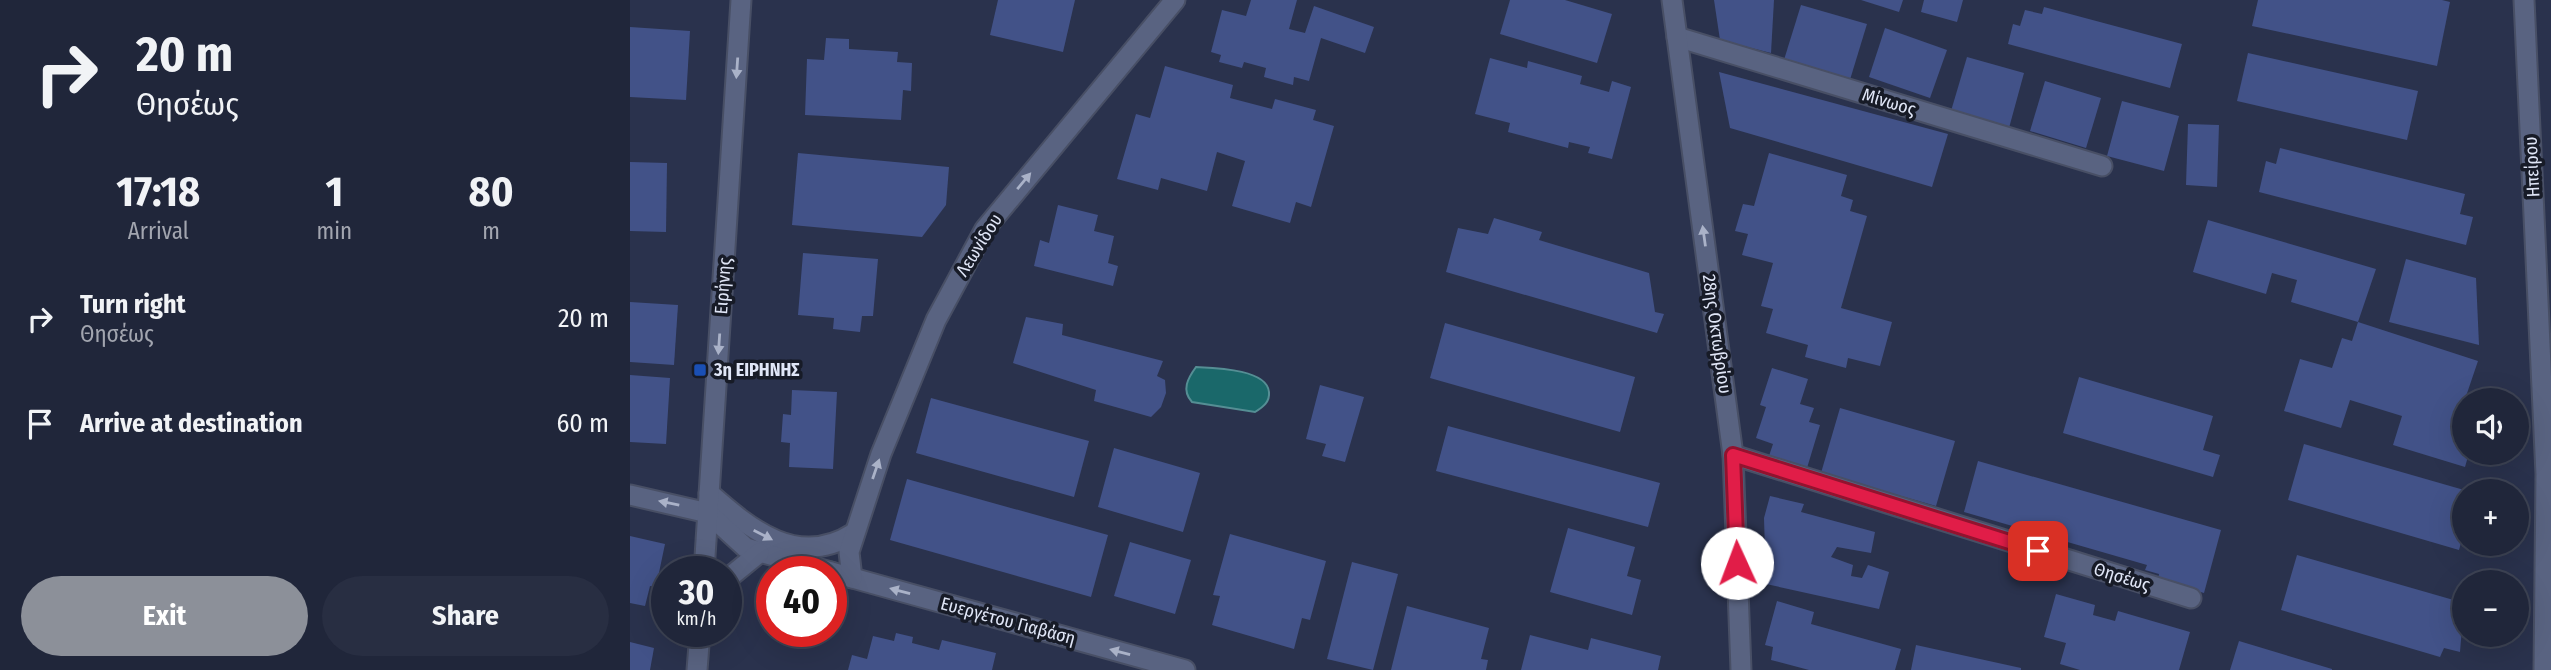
<!DOCTYPE html>
<meta charset="utf-8">
<style>
:root{--surface:#20263a;--page:#282e42;--text:#f1f3f6;--muted:#a2a5af;--line:#3d4354;--accent:#8c9099}
body{margin:0;font-family:"Fira Sans Condensed",sans-serif;background:var(--page);color:var(--text);height:100vh;display:flex;flex-direction:column;font-size:26px;white-space:nowrap}
*{box-sizing:border-box;margin:0}
p{font-size:23px;color:var(--muted)}
.icon{flex:none;width:38px;height:38px;fill:none;stroke:currentColor;stroke-width:2;stroke-linecap:round;stroke-linejoin:round}
.map{position:relative;flex:1;overflow:hidden}
.sheet{display:flex;flex-direction:column;background:var(--surface);width:630px}
.sheet>*{flex:none}
.guide{background:#20263a;color:var(--text);overflow:hidden}
.buttons{position:absolute;left:1822px;top:388px;display:grid;gap:14px}
.buttons a{display:grid;place-items:center;width:77px;height:77px;border-radius:50%;background:var(--surface);box-shadow:0 7px 28px #0002,0 0 0 2px var(--line);font-size:35px}
.speed{position:absolute;left:21px;top:556px;display:flex;gap:14px;font-size:35px;font-weight:700;text-align:center}
.speed>*{display:grid;place-content:center;width:91px;height:91px;border-radius:50%;background:var(--surface);box-shadow:0 7px 28px #0002,0 0 0 2px var(--line);line-height:1}
.speed small{font-size:18px;font-weight:400}
.speed .limit{border:10px solid #d22;background:#fff;color:#111}
.pin{position:absolute;display:grid;place-items:center;width:60px;height:60px;color:#fff;margin:-30px;border-radius:14px;box-shadow:0 4px 10px #0006}
.me{position:absolute;width:77px;margin:-38px;rotate:358deg;stroke-linejoin:round;filter:drop-shadow(0 0 5px #0008)}
.turn{display:flex;align-items:center;gap:24px;height:147px;padding:0 21px;font-size:32px}
.turn .icon{width:91px;height:91px;stroke-width:2.5}
.turn b{display:block;font-size:49px;line-height:60px}
.eta{display:flex;justify-content:space-evenly;align-items:center;height:119px;text-align:center}
.eta b{font-size:42px;font-weight:700;line-height:49px}
.cta{display:flex;gap:14px;margin-top:auto;padding:14px 21px}
.cta a{flex:1;height:80px;border-radius:42px;background:var(--accent);color:#fff;font-size:28px;font-weight:700;line-height:80px;text-align:center}
.cta a+a{background:var(--page);color:var(--text)}
ul{padding:0;list-style:none}
li{display:flex;align-items:center;gap:21px;height:105px;padding:0 21px}
li div{flex:1}
li b{display:block;font-size:26px}
li em{font-style:normal}
main{display:flex;flex:1;min-height:0}
.map>svg:first-child{display:block}
.water{fill:#1a686a;stroke:#558e94;stroke-width:2}
.building{fill:#425288}
.lines{fill:none;stroke-linecap:round;stroke-linejoin:round}
.service-casing{stroke:#484f65;stroke-width:23}
.minor-casing{stroke:#484f65;stroke-width:23}
.tertiary-casing{stroke:#484f65;stroke-width:23}
.service{stroke:#596381;stroke-width:19}
.minor{stroke:#596381;stroke-width:19}
.tertiary{stroke:#596381;stroke-width:19}
.oneway{fill:#aab2c8}
.route-casing{stroke:#92132f;stroke-width:18}
.route{stroke:#e11d48;stroke-width:12}
.transit-dot{fill:#1a4fb4;stroke:#171b27;stroke-width:2.5}
.labels{text-anchor:middle;dominant-baseline:central;stroke-width:7;stroke-linejoin:round;paint-order:stroke}
.street-label{font-size:18px;fill:#e0e6f7;stroke:#171b27}
.poi-label{font-size:18px;font-weight:bold;fill:#e0e6f7;stroke:#171b27;text-anchor:start}
</style>
<main>
<section class="sheet">
<div class="guide">
<div class="turn"><svg class="icon" aria-label="right" viewBox="0 0 24 24"><path d="M7 20v-9h11M14 6l5 5-5 5"/></svg><div><b>20 m</b>Θησέως</div></div>
</div>
<div class="eta">
<div><b>17:18</b><p>Arrival</p></div>
<div><b>1</b><p>min</p></div>
<div><b>80</b><p>m</p></div>
</div>
<ul>
<li><svg class="icon" aria-label="right" viewBox="0 0 24 24"><path d="M7 20v-9h11M14 6l5 5-5 5"/></svg><div><b>Turn right</b><p>Θησέως</p></div><em>20 m</em></li>
<li><svg class="icon" aria-label="arrive" viewBox="0 0 24 24"><path d="M6 21V4h12l-3 4 3 4H6"/></svg><div><b>Arrive at destination</b></div><em>60 m</em></li>
</ul>
<div class="cta"><a>Exit</a><a>Share</a></div>
</section>
<div class="map">
<svg width="1921" height="670" viewBox="0 0 1921 670">
<rect width="100%" height="100%" fill="#2a324d"/>
<path class="water" d="M566 367C585 368 637 369 639 392 640 402 633 407 625 412L562 402C551 390 558 378 566 367Z"/>
<g class="building">
<path d="M368 0H445L433 52 360 35Z"/>
<path d="M621 0H667L659 29 675 33 684 6 744 27 735 53 691 38 679 81 664 77 663 85 634 77 636 68 614 62 612 68 589 62 591 55 581 52 592 10 616 16Z"/>
<path d="M880 0H935L982 14 967 63 870 34Z"/>
<path d="M1084 0H1144L1141 53 1090 40Z"/>
<path d="M1231 0H1273L1269 12Z"/>
<path d="M1294 0H1333L1327 22 1291 12Z"/>
<path d="M1628 0H1812L1820 2 1807 66 1622 26Z"/>
<path d="M1171 5 1237 24 1219 83 1153 63Z"/>
<path d="M1414 7 1552 44 1540 88 1378 44 1383 24 1390 26 1395 10 1412 14Z"/>
<path d="M0 27 60 31 56 100 0 97Z"/>
<path d="M1255 28 1317 50 1300 98 1239 77Z"/>
<path d="M196 38 219 39V49L268 52 267 62 282 63 281 91 273 90 271 120 175 115 177 59 194 60Z"/>
<path d="M1618 53 1788 91 1777 140 1607 101Z"/>
<path d="M1337 57 1394 73 1379 128 1321 111Z"/>
<path d="M860 58 897 68 898 61 952 76 950 84 979 92 982 81 1001 87 982 159 958 153 960 147 939 142 938 148 878 132 880 123 845 114Z"/>
<path d="M535 66 603 85 600 98 642 109 645 99 686 110 683 120 704 126 681 207 666 202 660 223 602 206 615 161 587 152 577 191 531 178 528 190 487 179 506 114 520 118Z"/>
<path d="M1089 72 1318 134 1302 187 1100 128Z"/>
<path d="M1415 81 1471 98 1456 148 1400 131Z"/>
<path d="M1492 101 1549 116 1534 171 1477 156Z"/>
<path d="M1558 124 1589 125 1587 187 1556 185Z"/>
<path d="M1650 148 1835 194 1830 214 1843 217 1836 245 1629 192 1636 161 1646 164Z"/>
<path d="M168 153 319 167 316 205 292 237 162 225Z"/>
<path d="M1139 153 1217 175 1211 196 1223 200 1220 211 1237 216 1211 308 1262 322 1250 366 1218 358 1216 368 1175 357 1178 345 1136 333 1143 309 1131 306 1143 263 1112 255 1118 234 1105 231 1113 204 1124 206Z"/>
<path d="M0 162 37 163 36 232 0 231Z"/>
<path d="M428 205 468 215 464 231 484 236 478 263 488 266 483 286 404 266 410 240 419 243Z"/>
<path d="M864 218 912 232 909 240 1019 273 1025 312 1034 314 1027 333 816 272 828 228 858 234Z"/>
<path d="M1578 220 1746 269 1728 322 1661 302 1667 280 1642 273 1636 294 1563 272Z"/>
<path d="M173 253 248 259 243 316H232L230 332 203 329 204 318 168 315Z"/>
<path d="M1776 259 1846 278 1849 345 1759 322Z"/>
<path d="M0 302 48 305 44 365 0 362Z"/>
<path d="M396 317 433 324 432 335 533 361 527 376 535 380 536 393 531 407 521 417 464 401 466 390 383 363Z"/>
<path d="M1728 322 1848 361 1832 408 1834 453H1839L1835 467 1763 445 1772 416 1720 400 1711 428 1654 411 1670 359 1702 368 1712 338 1722 341Z"/>
<path d="M815 323 1005 377 990 432 800 378Z"/>
<path d="M1142 368 1178 379 1170 404 1184 408 1179 422 1190 425 1177 468 1139 456 1143 444 1126 438 1136 407 1130 405Z"/>
<path d="M0 375 40 378 36 444 0 442Z"/>
<path d="M1449 377 1583 416 1573 450 1590 455 1583 477 1433 433Z"/>
<path d="M690 385 734 397 715 462 692 456 696 444 676 439Z"/>
<path d="M162 390 207 392 203 469 159 467 160 443 151 442 153 414 161 415Z"/>
<path d="M301 398 459 441 444 497 286 453Z"/>
<path d="M1210 408 1325 441 1306 506 1191 473Z"/>
<path d="M818 426 1030 483 1018 527 806 471Z"/>
<path d="M1674 444 1834 490V532L1829 550 1658 500Z"/>
<path d="M484 448 570 473 553 532 468 507Z"/>
<path d="M1348 461 1591 530 1574 593 1528 580 1529 574 1515 570 1517 565 1334 512Z"/>
<path d="M277 479 478 535 461 597 260 540Z"/>
<path d="M1140 496 1174 504 1171 512 1245 532 1241 553 1207 547 1201 557 1223 565 1221 576 1232 578 1238 565 1259 572 1249 609 1136 584 1134 518Z"/>
<path d="M938 528 1005 547 997 576 1011 580 1002 615 920 592Z"/>
<path d="M600 534 696 561 680 620 672 618 664 649 582 625 590 596 583 595Z"/>
<path d="M0 536 35 544 26 587 20 586 15 606 0 603Z"/>
<path d="M500 542 561 560 545 614 484 596Z"/>
<path d="M1667 555 1834 603 1830 652 1814 648 1810 657 1651 610Z"/>
<path d="M722 562 768 574 743 670 697 659Z"/>
<path d="M1426 594 1465 605 1463 615 1485 621 1488 611 1560 632 1549 670H1450L1430 664 1436 643 1414 637Z"/>
<path d="M1147 601 1184 612 1181 624 1271 649 1265 670H1179L1141 660 1143 647 1135 645Z"/>
<path d="M777 606 859 628 851 659 858 660 856 670H761Z"/>
<path d="M266 633 283 637 282 643 309 650 312 640 366 653 362 670H218L222 655 237 659 243 636 264 641Z"/>
<path d="M900 635 958 650 961 638 1031 656 1028 670H891Z"/>
<path d="M1609 641 1702 669V670H1600Z"/>
<path d="M0 642 24 648 20 670H0Z"/>
<path d="M1286 645 1391 668V670H1281Z"/>
</g>
<g class="lines">
<defs>
<g id="service">
<path d="M1047 37 1472 166"/>
<path d="M1103 455 1561 598"/>
</g>
<g id="minor">
<path d="M79 493C121 530 168 569 224 533"/>
<path d="M0 495 78 513 116 548 201 572"/>
<path d="M201 572 555 670"/>
<path d="M222 578 219 552 251 454 306 320 355 229 545 0"/>
<path d="M96 580 129 553"/>
</g>
<g id="tertiary">
<path d="M1042 0 1103 455 1111 670"/>
<path d="M1894 0 1916 474 1914 670"/>
<path d="M74 572 111 0"/>
<path d="M67 670 70 632"/>
</g>
</defs>
<use href="#service" class="service-casing"/>
<use href="#minor" class="minor-casing"/>
<use href="#tertiary" class="tertiary-casing"/>
<use href="#service" class="service"/>
<use href="#minor" class="minor"/>
<use href="#tertiary" class="tertiary"/>
</g>
<defs><path id="oneway-solid" d="M-6-.8H1V-3.2L6.5 0L1 3.2V.8H-6Z" transform="scale(1.75)"/></defs>
<g class="oneway">
<use href="#oneway-solid" transform="translate(107 68) rotate(94)"/>
<use href="#oneway-solid" transform="translate(394 181) rotate(-50)"/>
<use href="#oneway-solid" transform="translate(1074 236) rotate(-98)"/>
<use href="#oneway-solid" transform="translate(89 344) rotate(94)"/>
<use href="#oneway-solid" transform="translate(246 469) rotate(-71)"/>
<use href="#oneway-solid" transform="translate(39 503) rotate(-168)"/>
<use href="#oneway-solid" transform="translate(133 535) rotate(27)"/>
<use href="#oneway-solid" transform="translate(270 591) rotate(-165)"/>
<use href="#oneway-solid" transform="translate(490 652) rotate(-165)"/>
</g>
<g class="lines">
<defs>
<path id="route" d="M1107 563 1103 455 1408 551"/>
</defs>
<use href="#route" class="route-casing"/>
<use href="#route" class="route"/>
</g>
<rect class="transit-dot" x="63" y="363" width="14" height="14" rx="3.5"/>
<g class="labels">
<g class="street-label">
<text transform="translate(1259 102) rotate(17)">Μίνωος</text>
<text transform="translate(1902 167) rotate(-93)">Ηπείρου</text>
<text transform="translate(349 245) rotate(-58)">Λεωνίδου</text>
<text transform="translate(93 286) rotate(-86)">Ειρήνης</text>
<text transform="translate(1087 334) rotate(82)">28ης Οκτωβρίου</text>
<text transform="translate(1492 577) rotate(17)">Θησέως</text>
<text transform="translate(378 621) rotate(15)">Ευεργέτου Γιαβάση</text>
</g>
<g class="poi-label">
<text x="84" y="370">3η ΕΙΡΗΝΗΣ</text>
</g>
</g>
</svg>
<div class="buttons">
<a><svg class="icon" aria-label="sound" viewBox="0 0 24 24"><path d="M4 9h4l5-4v14l-5-4H4zM17 9q2 3 0 6"/></svg></a>
<a>+</a>
<a>−</a>
</div>
<div class="speed"><div>30<small>km/h</small></div><div class="limit">40</div></div>
<div class="pin" style="left:1408px;top:551px;background:#d93025"><svg class="icon" aria-label="arrive" viewBox="0 0 24 24"><path d="M6 21V4h12l-3 4 3 4H6"/></svg></div>
<svg class="me" style="left:1107px;top:563px" viewBox="-20 -20 40 40"><circle r="19" fill="#fff"/><path d="M0-13L10 11 0 6-10 11z" fill="#e11d48"/></svg>
</div>
</main>
